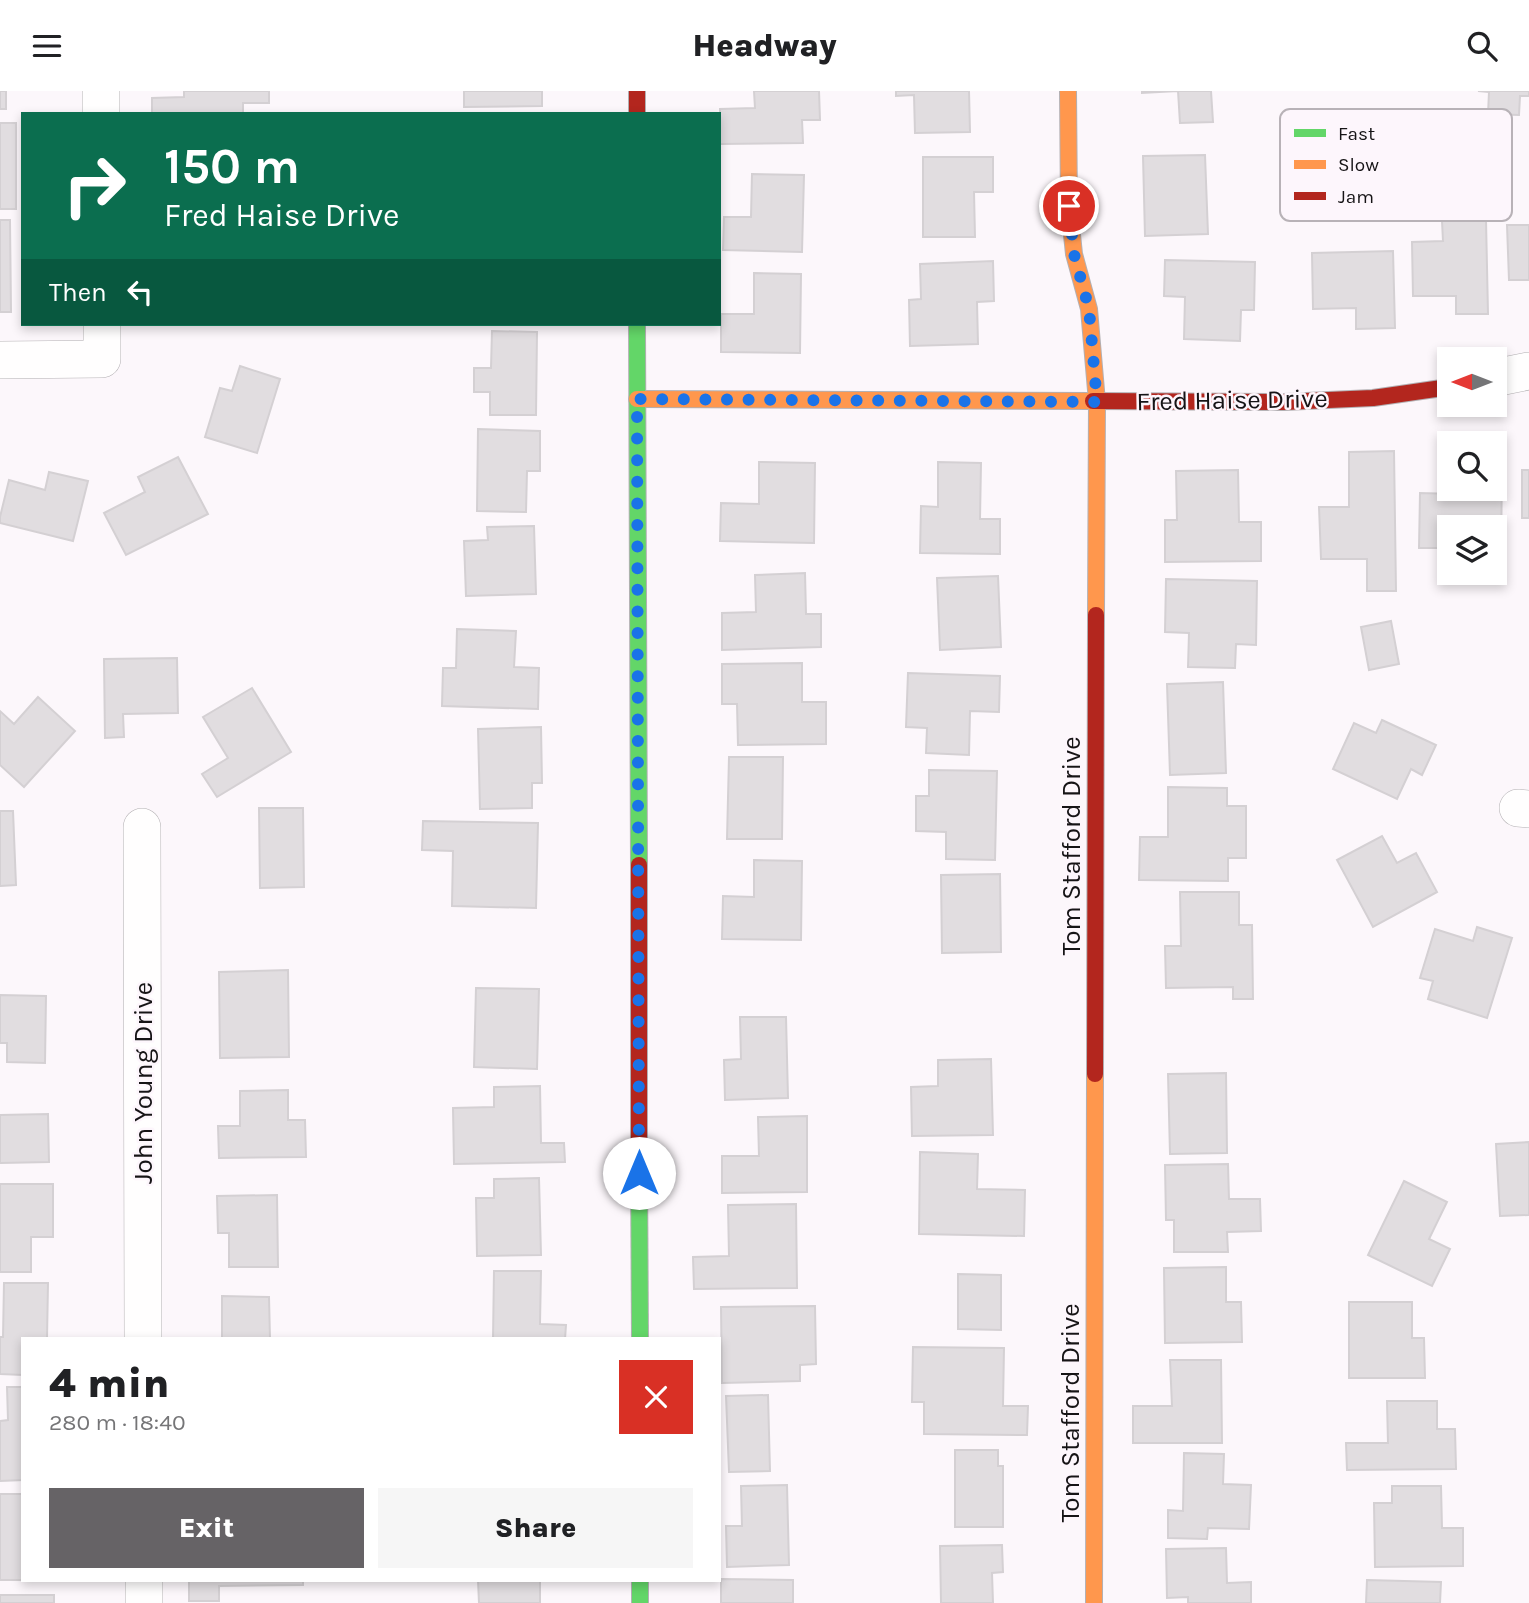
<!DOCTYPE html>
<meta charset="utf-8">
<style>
:root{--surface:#fff;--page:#f6f6f6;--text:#202124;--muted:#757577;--accent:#666366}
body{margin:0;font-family:Karla,sans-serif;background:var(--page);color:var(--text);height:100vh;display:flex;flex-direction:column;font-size:26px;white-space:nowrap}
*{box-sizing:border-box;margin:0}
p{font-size:23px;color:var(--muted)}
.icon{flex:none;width:38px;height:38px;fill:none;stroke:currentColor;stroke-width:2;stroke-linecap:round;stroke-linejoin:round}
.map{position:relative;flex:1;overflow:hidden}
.panel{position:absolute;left:21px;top:1246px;width:700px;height:245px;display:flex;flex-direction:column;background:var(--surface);border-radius:0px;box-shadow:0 4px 10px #0003}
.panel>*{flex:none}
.hud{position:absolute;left:21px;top:21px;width:700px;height:214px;border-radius:0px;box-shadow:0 4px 10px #0003;background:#0b6e4f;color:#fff;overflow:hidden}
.needle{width:46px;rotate:270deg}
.controls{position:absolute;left:1437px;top:256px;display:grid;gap:14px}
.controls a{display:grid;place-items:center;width:70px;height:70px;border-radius:0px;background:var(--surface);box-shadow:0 4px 10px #0003;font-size:35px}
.pin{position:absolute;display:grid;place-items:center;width:60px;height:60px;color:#fff;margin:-30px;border:4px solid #fff;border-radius:50%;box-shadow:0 2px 7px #0007}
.me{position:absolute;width:77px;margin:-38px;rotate:0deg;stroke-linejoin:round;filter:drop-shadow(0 0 5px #0008)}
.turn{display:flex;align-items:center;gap:24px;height:147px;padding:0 28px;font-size:32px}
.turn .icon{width:91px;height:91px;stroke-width:2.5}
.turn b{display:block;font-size:49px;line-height:60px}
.then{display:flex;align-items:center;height:66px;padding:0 28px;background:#0003;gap:14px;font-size:26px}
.round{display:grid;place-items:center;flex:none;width:74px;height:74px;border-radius:0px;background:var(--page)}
.headline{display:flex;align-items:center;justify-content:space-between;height:119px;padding:0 28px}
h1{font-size:42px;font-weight:800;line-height:52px}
.action{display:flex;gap:14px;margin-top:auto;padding:14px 28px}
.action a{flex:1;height:80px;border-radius:0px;background:var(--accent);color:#fff;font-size:28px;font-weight:800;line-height:80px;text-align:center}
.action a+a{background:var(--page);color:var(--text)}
header{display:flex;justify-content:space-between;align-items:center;height:91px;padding:0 28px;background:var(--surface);font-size:32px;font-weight:800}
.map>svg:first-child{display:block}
.building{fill:#e1dde0;stroke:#d4d0d3;stroke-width:2}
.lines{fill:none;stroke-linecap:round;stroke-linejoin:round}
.street-casing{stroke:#b3b0b3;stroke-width:38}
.fast-casing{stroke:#b3b0b3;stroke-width:18}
.slow-casing{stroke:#b3b0b3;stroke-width:18}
.jam-casing{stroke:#b3b0b3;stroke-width:18}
.street{stroke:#fffefe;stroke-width:37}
.fast{stroke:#63d668;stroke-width:16}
.slow{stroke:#ff974d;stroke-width:16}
.jam{stroke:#b3261e;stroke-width:16}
.route{stroke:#1a73e8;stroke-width:12;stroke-dasharray:0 21.6}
.labels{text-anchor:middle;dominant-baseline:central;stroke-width:5;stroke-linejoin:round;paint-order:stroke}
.street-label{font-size:26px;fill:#161416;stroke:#fdf6fc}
.key{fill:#fdf6fc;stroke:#b8b2b7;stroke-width:2}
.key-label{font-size:19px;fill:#161416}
</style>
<header><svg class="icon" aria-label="menu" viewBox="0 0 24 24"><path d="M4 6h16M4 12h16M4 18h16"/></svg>Headway<svg class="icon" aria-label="search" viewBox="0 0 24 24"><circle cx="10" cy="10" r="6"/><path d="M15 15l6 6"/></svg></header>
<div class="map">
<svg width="1529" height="1512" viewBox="0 0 1529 1512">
<rect width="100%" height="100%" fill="#fcf7fb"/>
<g class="building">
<rect x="0" y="0" width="6" height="18"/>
<path d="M184 0H269V12H243V23H152V7L184 6Z"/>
<path d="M464 0H542V15L464 16Z"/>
<path d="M754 0H819L820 29H802L803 52 720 53V18L755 17Z"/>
<path d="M896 0H969L970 41 915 42 914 4 896 5Z"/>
<path d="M1142 0H1211L1213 31 1180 32 1178 0 1142 2Z"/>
<path d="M1478 0H1529V5H1520L1519 24 1488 23 1489 1Z"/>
<rect x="0" y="32" width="16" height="86"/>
<path d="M1205 64 1208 143 1145 145 1143 65Z"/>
<path d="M923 66H993V101H974L975 146H923Z"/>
<path d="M752 83 804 84 802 161 723 159 724 126H751Z"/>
<path d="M0 129H10L11 221H0Z"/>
<path d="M1486 129 1488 223H1456V205H1413L1412 151 1443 150 1442 130Z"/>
<path d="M1507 134H1529V189H1509Z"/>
<path d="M1393 160 1395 237 1356 238V217L1313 218 1312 162Z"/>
<path d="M1165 169 1255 171 1254 219H1241L1240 250 1184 248 1185 206 1164 205Z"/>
<path d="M993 170 994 210 977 211 978 253 910 255 909 209 921 208 920 173Z"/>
<path d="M754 182 801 183 800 262 721 261V223H754Z"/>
<path d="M492 240 537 241 536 324H490V301H474V277H491Z"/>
<path d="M240 275 280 288 257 362 205 346 220 297 232 300Z"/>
<path d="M478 338 540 340V380H527L526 421 477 420Z"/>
<path d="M1394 360 1396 500H1367V468H1321L1319 416H1349V361Z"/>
<path d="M178 366 208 423 126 464 104 422 145 401 138 386Z"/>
<path d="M759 371 815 372 814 452 720 450 721 412 759 413Z"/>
<path d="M938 371 981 372 980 428H1000V463L920 462 921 415 938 416Z"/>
<path d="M1238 379 1239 431H1261V470L1165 471V429H1177L1176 380Z"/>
<rect x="1522" y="379" width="7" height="48"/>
<path d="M1494 380H1502L1501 458H1494V436H1449V457H1419L1420 402 1456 403V397H1494Z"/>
<path d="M49 381 88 390 73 450 0 432V426L9 389 45 399Z"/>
<path d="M534 435 536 503 466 505 464 450 488 449 487 436Z"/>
<path d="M805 482 806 523H821V556L722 559V522L756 521 755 484Z"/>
<path d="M998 485 1001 556 940 559 937 487Z"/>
<path d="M1166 488 1257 490 1256 554 1236 553 1235 577 1188 576 1189 542 1165 541Z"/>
<path d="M1391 530 1399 573 1369 579 1361 536Z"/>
<path d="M457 538 516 540 514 576 539 577 538 618 442 615 443 577H456Z"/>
<path d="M177 567 178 622 123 623 124 646 105 647 104 568Z"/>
<path d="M802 572V611H826V653L738 654 737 613H722V573Z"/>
<path d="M908 582 1000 585 999 621 970 620 969 664 926 662 927 637 906 636Z"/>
<path d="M1223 591 1226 682 1170 684 1167 593Z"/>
<path d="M252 597 291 661 217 706 202 683 228 667 203 626Z"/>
<path d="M38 606 75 640 24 696 0 674V620L14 633Z"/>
<path d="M1382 629 1436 654 1422 684 1411 678 1397 708 1333 678 1354 632 1376 642Z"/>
<path d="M541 636 542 692H532V717L480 718 478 638Z"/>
<path d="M729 666H783L782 748H727Z"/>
<path d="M929 679 997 680 995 769 946 768V741L916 740V705H929Z"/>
<path d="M1168 696 1227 697V715H1246V767H1228V790L1139 789 1140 746H1168Z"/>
<path d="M259 717H303L304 796 260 797Z"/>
<path d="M0 720H13L16 794 0 795Z"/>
<path d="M423 730 538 732 536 817 452 815 453 760 422 759Z"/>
<path d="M1382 745 1397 772 1416 762 1437 801 1373 836 1337 769Z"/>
<path d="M754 769 802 770 801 849 722 848 723 805 754 806Z"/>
<path d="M1000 783 1001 861 942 862 941 784Z"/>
<path d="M1180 801H1239V834H1252L1253 908H1233V896L1166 897 1165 855H1181Z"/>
<path d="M1477 836 1512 847 1487 927 1428 908 1433 890 1420 887 1435 838 1473 850Z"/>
<path d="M288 879 289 966 220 967 219 881Z"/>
<path d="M476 897 539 898 537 978 474 976Z"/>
<path d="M0 904 46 905 45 972 7 971V952H0Z"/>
<path d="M740 926H786L788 1007 725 1009 724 969 741 968Z"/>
<path d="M991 968 993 1044 912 1045 911 996 938 995V969Z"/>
<path d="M1226 982 1227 1062 1170 1063 1168 983Z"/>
<path d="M540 995 541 1052H564L565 1071 454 1073 453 1017 494 1016V996Z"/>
<path d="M288 999V1029H305L306 1066 219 1067 218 1035H240V1000Z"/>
<path d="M48 1023 49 1071 0 1072V1024Z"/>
<path d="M807 1025V1101L722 1102V1065H759L758 1026Z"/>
<path d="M1529 1051V1124L1500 1125 1496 1053Z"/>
<path d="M920 1061 978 1063 977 1098 1025 1099 1024 1145 919 1143Z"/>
<path d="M1228 1073 1229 1108H1260L1261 1140 1227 1141 1228 1161H1174V1129H1166L1165 1074Z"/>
<path d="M539 1087 541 1164 477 1165 476 1107H494V1088Z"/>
<path d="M1404 1090 1447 1111 1429 1148 1450 1158 1432 1195 1368 1164Z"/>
<path d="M0 1093H53V1146H31V1181H0Z"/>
<path d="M277 1104 278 1176H229V1142H218L217 1105Z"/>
<path d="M796 1113 797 1197 694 1198 693 1166 729 1165 728 1114Z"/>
<path d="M1226 1176V1211H1241L1242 1251 1165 1252 1164 1177Z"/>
<path d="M494 1180H541L540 1233 566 1234 565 1248H493Z"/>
<path d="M958 1183 1001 1184V1239L958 1238Z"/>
<path d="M4 1192H48L47 1248H23V1284L0 1283V1246H3Z"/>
<path d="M222 1205 269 1206 270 1248H222Z"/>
<path d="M1349 1211H1412V1247H1424L1425 1287H1349Z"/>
<path d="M815 1215 816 1273 800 1274V1290L722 1292 721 1216Z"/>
<path d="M913 1256 1004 1257 1003 1315H1028L1027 1344 924 1343V1311H912Z"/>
<path d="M1170 1269H1221L1222 1352H1133V1315H1172Z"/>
<path d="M7 1296H23V1389L0 1390V1330L8 1329Z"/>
<path d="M768 1304 770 1380 729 1381 726 1305Z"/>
<path d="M1387 1310H1437V1338H1455L1456 1378 1347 1379 1346 1352H1388Z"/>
<path d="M955 1359H998V1375H1003V1436H955Z"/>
<path d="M1184 1362 1224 1363 1223 1393 1251 1394 1249 1438 1208 1437 1207 1448 1168 1447V1419L1183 1420Z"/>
<path d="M787 1394 789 1474 727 1476 726 1435H742L741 1395Z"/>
<path d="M1392 1395H1441L1442 1437H1463V1475L1375 1476 1374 1412H1392Z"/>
<rect x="0" y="1403" width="23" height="86"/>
<path d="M1002 1454 1003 1481 992 1482 993 1512H941L940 1455Z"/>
<path d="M1226 1457 1227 1492 1251 1491V1512H1188V1506L1167 1507 1166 1458Z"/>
<path d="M721 1488 793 1489V1512H721Z"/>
<path d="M189 1489H303V1494L219 1495V1510H189Z"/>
<path d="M478 1489H540V1512H479Z"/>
<path d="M1367 1489 1441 1491 1440 1512H1366Z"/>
<rect x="0" y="1504" width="54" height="8"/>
</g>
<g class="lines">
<defs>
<g id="street">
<path d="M101 0V23"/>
<path d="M0 269 102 268V233"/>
<path d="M1494 287 1529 280"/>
<path d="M1518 717 1529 718"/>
<path d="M142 736 143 1248"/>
<path d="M144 1489V1512"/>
</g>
<g id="fast">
<path d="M637 233 639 774"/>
<path d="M639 1076 640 1248"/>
<path d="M640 1489V1512"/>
</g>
<g id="slow">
<path d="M1068 0 1069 115 1074 163 1089 218 1097 311 1096 524"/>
<path d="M637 308 1093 310"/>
<path d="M1094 1512 1095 983"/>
</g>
<g id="jam">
<path d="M637 0V23"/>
<path d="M1093 310 1284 311 1373 307 1449 296"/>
<path d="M639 774V1076"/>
<path d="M1095 983 1096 524"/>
</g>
</defs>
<use href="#street" class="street-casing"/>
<use href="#fast" class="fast-casing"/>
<use href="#slow" class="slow-casing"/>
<use href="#jam" class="jam-casing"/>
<use href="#street" class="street"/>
<use href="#fast" class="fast"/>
<use href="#slow" class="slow"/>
<use href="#jam" class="jam"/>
</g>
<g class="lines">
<path class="route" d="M639 1082 637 308 1097 311 1089 218 1074 163 1069 115"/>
</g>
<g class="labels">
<g class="street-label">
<text transform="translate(1232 309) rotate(-1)">Fred Haise Drive</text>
<text transform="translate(1071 755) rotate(-90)">Tom Stafford Drive</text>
<text transform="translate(143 992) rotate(-90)">John Young Drive</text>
<text transform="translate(1070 1322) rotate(-90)">Tom Stafford Drive</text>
</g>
</g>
<rect x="1280" y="18" width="232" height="112" rx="10" class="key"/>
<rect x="1294" y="38" width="32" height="8" fill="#63d668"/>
<rect x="1294" y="69" width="32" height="9" fill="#ff974d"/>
<rect x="1294" y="101" width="32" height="8" fill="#b3261e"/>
<g class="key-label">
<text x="1338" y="49">Fast</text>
<text x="1338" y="80">Slow</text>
<text x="1338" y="112">Jam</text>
</g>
</svg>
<div class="controls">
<a><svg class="needle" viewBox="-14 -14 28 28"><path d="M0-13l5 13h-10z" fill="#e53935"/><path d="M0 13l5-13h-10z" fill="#757577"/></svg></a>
<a><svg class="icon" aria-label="search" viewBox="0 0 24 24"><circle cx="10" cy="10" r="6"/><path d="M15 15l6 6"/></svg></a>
<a><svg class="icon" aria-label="layers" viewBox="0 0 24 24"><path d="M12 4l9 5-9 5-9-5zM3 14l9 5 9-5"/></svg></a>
</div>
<div class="pin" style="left:1069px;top:115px;background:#d93025"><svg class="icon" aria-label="arrive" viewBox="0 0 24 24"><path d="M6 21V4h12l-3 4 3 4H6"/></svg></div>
<svg class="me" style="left:639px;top:1082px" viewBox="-20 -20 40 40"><circle r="19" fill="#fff"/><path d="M0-13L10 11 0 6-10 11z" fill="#1a73e8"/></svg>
<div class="hud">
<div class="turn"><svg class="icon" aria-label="right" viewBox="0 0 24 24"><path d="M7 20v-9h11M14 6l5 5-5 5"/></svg><div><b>150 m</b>Fred Haise Drive</div></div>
<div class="then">Then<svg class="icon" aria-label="left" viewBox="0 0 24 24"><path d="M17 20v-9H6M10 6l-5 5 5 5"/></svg></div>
</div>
<section class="panel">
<div class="headline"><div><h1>4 min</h1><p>280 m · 18:40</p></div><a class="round" style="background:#d93025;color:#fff"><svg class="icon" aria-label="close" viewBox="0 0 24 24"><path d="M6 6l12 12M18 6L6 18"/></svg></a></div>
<div class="action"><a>Exit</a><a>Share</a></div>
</section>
</div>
